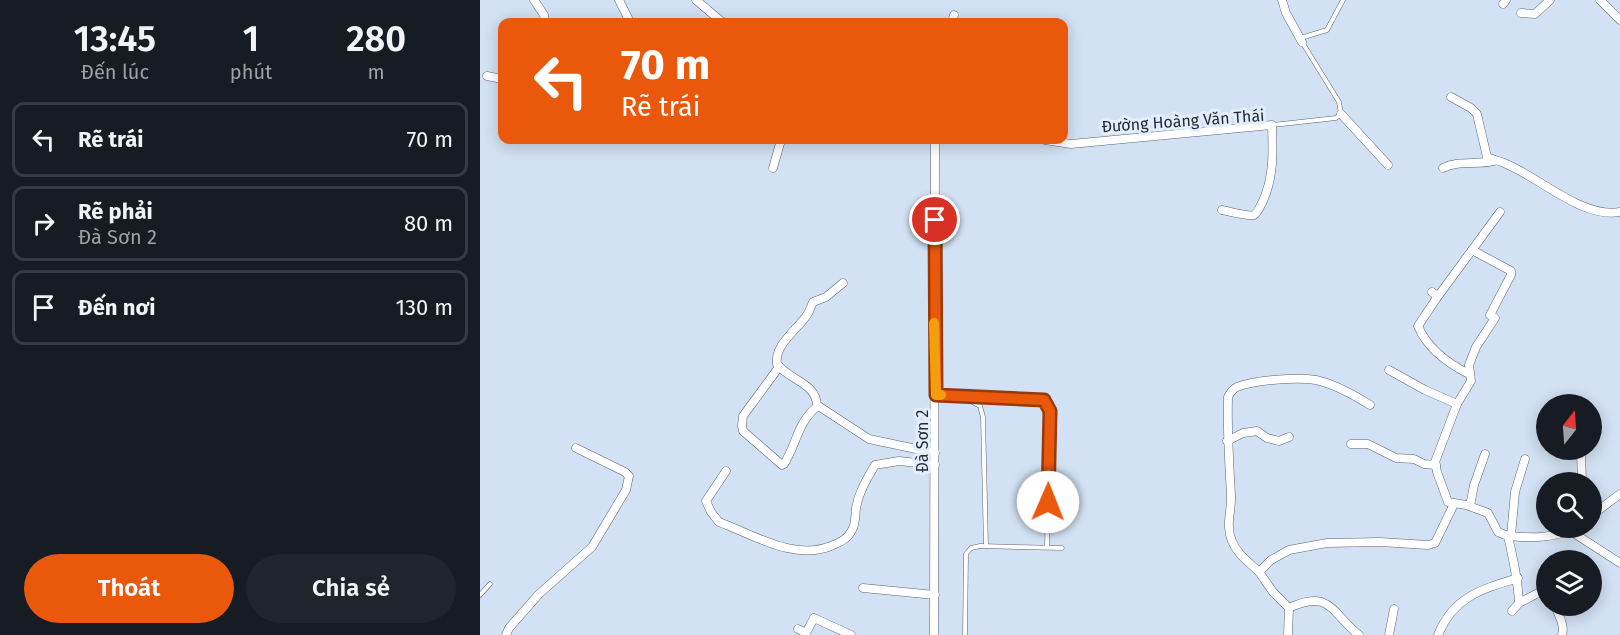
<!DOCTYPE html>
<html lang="vi">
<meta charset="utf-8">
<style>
:root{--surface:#171b24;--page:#20242c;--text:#f1f3f6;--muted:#9ea1a6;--line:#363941;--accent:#ea580c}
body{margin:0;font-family:"Fira Sans",sans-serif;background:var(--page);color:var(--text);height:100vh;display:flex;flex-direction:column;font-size:22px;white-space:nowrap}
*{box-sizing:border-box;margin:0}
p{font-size:20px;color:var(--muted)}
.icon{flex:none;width:33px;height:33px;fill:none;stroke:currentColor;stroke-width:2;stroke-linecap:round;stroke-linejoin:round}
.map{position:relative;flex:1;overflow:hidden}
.panel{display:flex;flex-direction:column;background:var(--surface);width:480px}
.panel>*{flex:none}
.banner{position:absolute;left:18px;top:18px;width:570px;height:126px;border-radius:12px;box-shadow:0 3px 15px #0003;background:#ea580c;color:#fff;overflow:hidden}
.needle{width:39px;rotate:17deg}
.buttons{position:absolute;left:1056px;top:394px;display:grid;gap:12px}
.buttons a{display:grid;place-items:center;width:66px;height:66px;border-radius:50%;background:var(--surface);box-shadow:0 3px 15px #0003;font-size:30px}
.pin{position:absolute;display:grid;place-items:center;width:51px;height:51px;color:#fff;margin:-26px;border:3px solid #fff;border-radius:50%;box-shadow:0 2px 6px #0007}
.me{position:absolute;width:66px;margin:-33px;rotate:1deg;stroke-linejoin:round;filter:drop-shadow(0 0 4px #0008)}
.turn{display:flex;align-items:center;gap:21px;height:126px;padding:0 24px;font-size:27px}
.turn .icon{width:78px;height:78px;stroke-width:2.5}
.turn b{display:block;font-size:42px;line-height:51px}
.eta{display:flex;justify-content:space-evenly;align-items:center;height:102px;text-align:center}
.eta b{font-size:36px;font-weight:600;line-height:42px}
.cta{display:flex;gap:12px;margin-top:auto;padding:12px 24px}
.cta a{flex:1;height:69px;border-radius:36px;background:var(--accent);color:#fff;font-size:24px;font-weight:600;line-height:69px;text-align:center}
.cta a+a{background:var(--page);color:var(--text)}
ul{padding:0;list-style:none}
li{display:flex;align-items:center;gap:18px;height:75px;margin:0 12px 9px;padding:0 12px;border:3px solid var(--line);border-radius:12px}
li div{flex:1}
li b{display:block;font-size:22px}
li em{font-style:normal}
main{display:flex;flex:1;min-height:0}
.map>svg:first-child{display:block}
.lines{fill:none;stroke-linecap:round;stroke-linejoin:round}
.lane-casing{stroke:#576474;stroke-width:5}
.street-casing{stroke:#576474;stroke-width:9}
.lane{stroke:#fff;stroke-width:4}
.street{stroke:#fff;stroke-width:8}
.route-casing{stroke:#983908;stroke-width:15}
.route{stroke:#ea580c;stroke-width:10}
.slow{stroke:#f59e0b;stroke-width:10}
.labels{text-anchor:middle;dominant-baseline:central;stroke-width:6;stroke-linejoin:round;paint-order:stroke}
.street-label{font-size:16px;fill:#262b32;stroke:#e2eefd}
</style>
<main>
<section class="panel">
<div class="eta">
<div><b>13:45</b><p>Đến lúc</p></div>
<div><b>1</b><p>phút</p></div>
<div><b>280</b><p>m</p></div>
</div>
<ul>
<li><svg class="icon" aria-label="left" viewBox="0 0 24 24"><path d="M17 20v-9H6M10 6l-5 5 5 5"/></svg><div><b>Rẽ trái</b></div><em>70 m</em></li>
<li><svg class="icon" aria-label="right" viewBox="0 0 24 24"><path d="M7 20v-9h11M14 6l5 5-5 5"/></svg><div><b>Rẽ phải</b><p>Đà Sơn 2</p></div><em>80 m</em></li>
<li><svg class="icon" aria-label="arrive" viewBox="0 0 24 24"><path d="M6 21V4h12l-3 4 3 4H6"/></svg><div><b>Đến nơi</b></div><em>130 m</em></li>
</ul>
<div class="cta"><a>Thoát</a><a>Chia sẻ</a></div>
</section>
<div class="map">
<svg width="1140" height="635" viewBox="0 0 1140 635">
<rect width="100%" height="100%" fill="#d2e1f3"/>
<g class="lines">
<defs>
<g id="lane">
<path d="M793 125 856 118 861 114 859 102 822 42 824 37 847 30 863 0"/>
<path d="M456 395 485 398 500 406 503 417 506 546"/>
<path d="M485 398 564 401 570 411 567 547"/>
<path d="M0 595 10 584"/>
<path d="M485 635 486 554 491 548 500 546 582 548"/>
</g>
<g id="street">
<path d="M54 0 64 15 65 22"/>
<path d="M139 0 150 22"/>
<path d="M216 0 242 22"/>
<path d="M802 0 806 13 822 42"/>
<path d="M1120 0 1140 20"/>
<path d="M1023 4 1026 0"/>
<path d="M1041 13 1055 14 1070 0"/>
<path d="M472 22 474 15"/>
<path d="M7 76 22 79"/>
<path d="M971 97 991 108 997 114 1007 157C1013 160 1018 160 1024 163 1058 176 1102 219 1140 212"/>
<path d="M861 114 908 165"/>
<path d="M565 140 591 144 792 125C793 152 794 178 782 203 780 206 778 213 774 215 769 217 748 211 742 210"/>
<path d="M293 168 301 140"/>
<path d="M963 168C978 160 997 165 1014 161"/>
<path d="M992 250 1031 271V275L1010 315 1015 318 996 347 989 365 991 381 977 404 955 462 957 472 968 502 986 505 1008 513 1018 532 1028 536C1033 558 1038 580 1039 603"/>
<path d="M363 283 346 297 333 302C331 306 330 311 327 315 317 330 294 345 297 364 309 380 336 383 337 405L389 439 455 453"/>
<path d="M952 292 956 295V299L938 326C947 348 969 364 989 374"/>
<path d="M956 299 1020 212"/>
<path d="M299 367 263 416 262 426 263 431 302 465 304 464C317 444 317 422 338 406"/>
<path d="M909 370 945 390 977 404"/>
<path d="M747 441 763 433 777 431 787 438 799 441 809 437"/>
<path d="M871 444H888L916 458 934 459 944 464 956 465"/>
<path d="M1101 452 1102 483"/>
<path d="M246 471 226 501 231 512 239 522C274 535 314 561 351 546 360 542 367 540 372 530 376 524 375 515 376 508 379 491 387 479 395 465L419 461 455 465"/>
<path d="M990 506 994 485 1005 454"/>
<path d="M1112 515 1140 494"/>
<path d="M1089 530 1140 563"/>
<path d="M1028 536C1049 538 1074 539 1092 528"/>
<path d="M1031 536 1035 492 1045 459"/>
<path d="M779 572C769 562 757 554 752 541 745 524 752 511 751 495 749 462 747 430 748 397 750 393 753 389 757 387 775 380 816 377 836 380 855 384 874 395 890 405"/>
<path d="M383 588 455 595"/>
<path d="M1075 606C1079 615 1085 626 1082 635"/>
<path d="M809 608C850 588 852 614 879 635"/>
<path d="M1032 611 1039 603 1058 593 1066 595"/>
<path d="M318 629 326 633 334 618 371 635"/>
<path d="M26 635 29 628 59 594 112 547 146 490 149 476 145 472 96 448"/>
<path d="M454 635 455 140"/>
<path d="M808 635 809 608 793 592 779 572 791 560 809 550 847 543 900 542 948 545 955 543 974 504"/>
<path d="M909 635 914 609"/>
<path d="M958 635C973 597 1002 589 1038 578"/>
</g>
</defs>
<use href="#lane" class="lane-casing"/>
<use href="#street" class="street-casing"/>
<use href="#lane" class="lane"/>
<use href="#street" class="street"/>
</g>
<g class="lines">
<defs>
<path id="route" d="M455 220 456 395 564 400 570 411 568 502"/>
</defs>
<use href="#route" class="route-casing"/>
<use href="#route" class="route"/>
<path class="slow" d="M454 323 456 395H461"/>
</g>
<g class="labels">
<g class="street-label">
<text transform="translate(703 121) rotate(-4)">Đường Hoàng Văn Thái</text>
<text transform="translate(442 441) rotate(-90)">Đà Sơn 2</text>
</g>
</g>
</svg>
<div class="buttons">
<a><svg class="needle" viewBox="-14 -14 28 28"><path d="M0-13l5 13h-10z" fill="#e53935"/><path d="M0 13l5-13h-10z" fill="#9ea1a6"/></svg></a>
<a><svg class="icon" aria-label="search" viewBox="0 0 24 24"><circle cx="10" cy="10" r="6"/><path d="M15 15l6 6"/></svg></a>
<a><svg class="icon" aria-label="layers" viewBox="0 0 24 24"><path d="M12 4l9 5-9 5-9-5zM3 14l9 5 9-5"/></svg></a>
</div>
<div class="pin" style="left:455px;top:220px;background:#d93025"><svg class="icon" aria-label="arrive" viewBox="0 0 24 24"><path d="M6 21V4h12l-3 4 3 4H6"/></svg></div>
<svg class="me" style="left:568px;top:502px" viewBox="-20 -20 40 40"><circle r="19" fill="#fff"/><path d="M0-13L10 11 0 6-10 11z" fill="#ea580c"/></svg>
<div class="banner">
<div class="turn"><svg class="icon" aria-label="left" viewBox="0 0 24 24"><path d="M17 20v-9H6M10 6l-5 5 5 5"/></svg><div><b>70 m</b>Rẽ trái</div></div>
</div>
</div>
</main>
